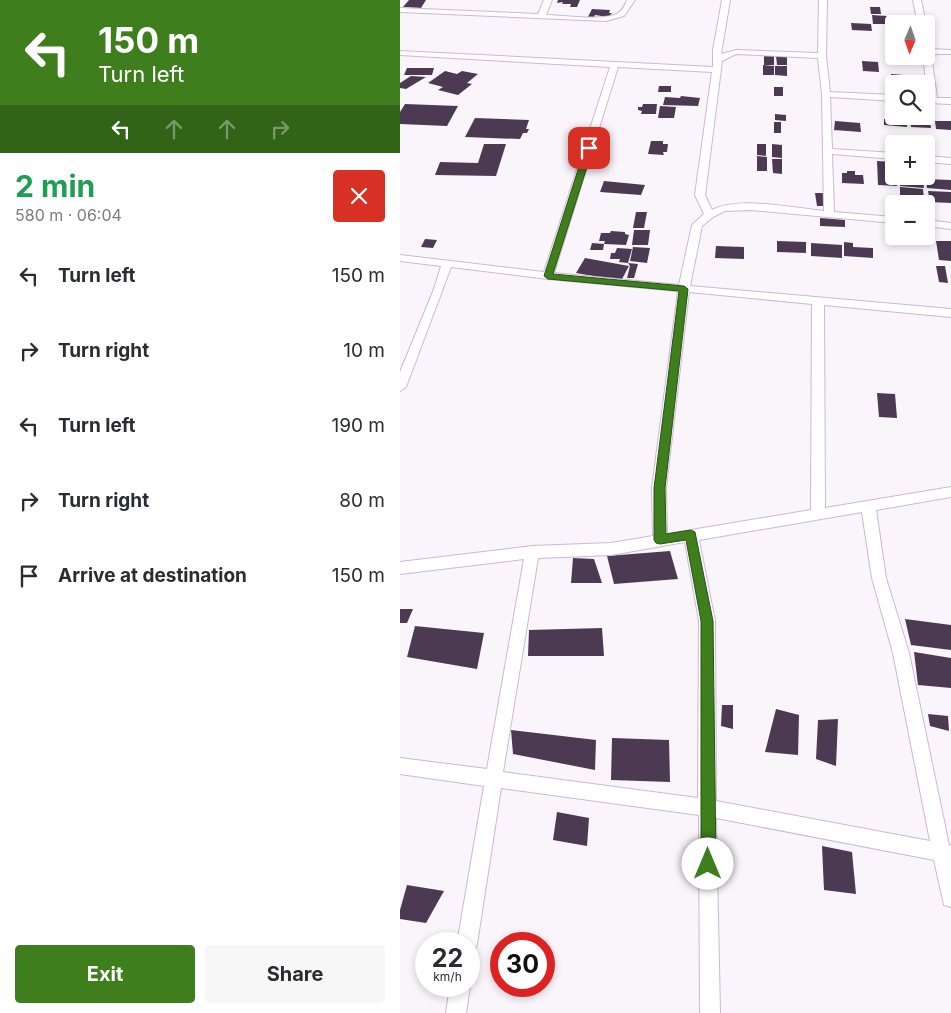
<!DOCTYPE html>
<meta charset="utf-8">
<style>
:root{--surface:#fff;--page:#f7f7f7;--text:#2b2b33;--muted:#7c7c81;--accent:#3e7e1d}
body{margin:0;font-family:Inter,sans-serif;background:var(--page);color:var(--text);height:100vh;display:flex;flex-direction:column;font-size:19px;white-space:nowrap}
*{box-sizing:border-box;margin:0}
p{font-size:16px;color:var(--muted)}
.icon{flex:none;width:28px;height:28px;fill:none;stroke:currentColor;stroke-width:2;stroke-linecap:round;stroke-linejoin:round}
.map{position:relative;flex:1;overflow:hidden}
.side{display:flex;flex-direction:column;background:var(--surface);width:400px}
.side>*{flex:none}
.hud{background:#3e7e1d;color:#fff;overflow:hidden}
.needle{width:32px;rotate:182deg}
.controls{position:absolute;left:485px;top:15px;display:grid;gap:10px}
.controls a{display:grid;place-items:center;width:50px;height:50px;border-radius:5px;background:var(--surface);box-shadow:0 2px 8px #0003;font-size:25px}
.speed{position:absolute;left:15px;top:932px;display:flex;gap:10px;font-size:25px;font-weight:700;text-align:center}
.speed>*{display:grid;place-content:center;width:65px;height:65px;border-radius:50%;background:var(--surface);box-shadow:0 2px 8px #0003;line-height:1}
.speed small{font-size:12px;font-weight:400}
.speed .limit{border:8px solid #d22;background:#fff;color:#111}
.pin{position:absolute;display:grid;place-items:center;width:42px;height:42px;color:#fff;margin:-21px;border-radius:10px;box-shadow:0 2px 8px #0006}
.me{position:absolute;width:55px;margin:-28px;rotate:0deg;stroke-linejoin:round;filter:drop-shadow(0 0 4px #0008)}
.turn{display:flex;align-items:center;gap:18px;height:105px;padding:0 15px;font-size:22px}
.turn .icon{width:65px;height:65px;stroke-width:2.5}
.turn b{display:block;font-size:35px;line-height:42px}
.lanes{display:flex;align-items:center;height:48px;padding:0 15px;background:#0003;justify-content:center;gap:25px;direction:ltr}
.lanes .off{opacity:.35}
.round{display:grid;place-items:center;flex:none;width:52px;height:52px;border-radius:5px;background:var(--page)}
.headline{display:flex;align-items:center;justify-content:space-between;height:85px;padding:0 15px}
h1{font-size:30px;font-weight:700;line-height:38px;color:#1e9e55}
.action{display:flex;gap:10px;margin-top:auto;padding:10px 15px}
.action a{flex:1;height:58px;border-radius:5px;background:var(--accent);color:#fff;font-size:20px;font-weight:700;line-height:58px;text-align:center}
.action a+a{background:var(--page);color:var(--text)}
ul{padding:0;list-style:none}
li{display:flex;align-items:center;gap:15px;height:75px;padding:0 15px}
li div{flex:1}
li b{display:block;font-size:19px}
li em{font-style:normal}
main{display:flex;flex:1;min-height:0}
.map>svg:first-child{display:block}
.building{fill:#4c3a53}
.lines{fill:none;stroke-linecap:round;stroke-linejoin:round}
.street-casing{stroke:#cdb7d5;stroke-width:2}
.street{fill:#fff;fill-rule:evenodd}
.route{fill:#3e7e1d;stroke:#285213}
</style>
<main>
<section class="side">
<div class="hud">
<div class="turn"><svg class="icon" aria-label="left" viewBox="0 0 24 24"><path d="M17 20v-9H6M10 6l-5 5 5 5"/></svg><div><b>150 m</b>Turn left</div></div>
<div class="lanes"><svg class="icon" aria-label="left" viewBox="0 0 24 24"><path d="M17 20v-9H6M10 6l-5 5 5 5"/></svg><svg class="icon off" aria-label="ahead" viewBox="0 0 24 24"><path d="M12 20V5M6 11l6-6 6 6"/></svg><svg class="icon off" aria-label="ahead" viewBox="0 0 24 24"><path d="M12 20V5M6 11l6-6 6 6"/></svg><svg class="icon off" aria-label="right" viewBox="0 0 24 24"><path d="M7 20v-9h11M14 6l5 5-5 5"/></svg></div>
</div>
<div class="headline"><div><h1>2 min</h1><p>580 m · 06:04</p></div><a class="round" style="background:#d93025;color:#fff"><svg class="icon" aria-label="close" viewBox="0 0 24 24"><path d="M6 6l12 12M18 6L6 18"/></svg></a></div>
<ul>
<li><svg class="icon" aria-label="left" viewBox="0 0 24 24"><path d="M17 20v-9H6M10 6l-5 5 5 5"/></svg><div><b>Turn left</b></div><em>150 m</em></li>
<li><svg class="icon" aria-label="right" viewBox="0 0 24 24"><path d="M7 20v-9h11M14 6l5 5-5 5"/></svg><div><b>Turn right</b></div><em>10 m</em></li>
<li><svg class="icon" aria-label="left" viewBox="0 0 24 24"><path d="M17 20v-9H6M10 6l-5 5 5 5"/></svg><div><b>Turn left</b></div><em>190 m</em></li>
<li><svg class="icon" aria-label="right" viewBox="0 0 24 24"><path d="M7 20v-9h11M14 6l5 5-5 5"/></svg><div><b>Turn right</b></div><em>80 m</em></li>
<li><svg class="icon" aria-label="arrive" viewBox="0 0 24 24"><path d="M6 21V4h12l-3 4 3 4H6"/></svg><div><b>Arrive at destination</b></div><em>150 m</em></li>
</ul>
<div class="action"><a>Exit</a><a>Share</a></div>
</section>
<div class="map">
<svg width="551" height="1013" viewBox="0 0 551 1013">
<rect width="100%" height="100%" fill="#faf5fb"/>
<g class="building">
<path d="M9 0H26L21 8 3 7Z"/>
<path d="M158 0H180L177 7H170L171 4H162L163 2 157 3Z"/>
<path d="M470 7H480L481 14H471Z"/>
<path d="M192 9 210 10 209 13H212L208 17 195 15 194 17H188Z"/>
<path d="M472 15 487 16 489 24H473Z"/>
<path d="M451 23 471 24 472 31 452 30Z"/>
<path d="M364 55 374 56V65H364Z"/>
<path d="M376 56H387V65H377Z"/>
<path d="M462 61 478 62 479 72 463 71Z"/>
<path d="M363 65 374 66V75H363Z"/>
<path d="M375 66H387V76L375 75Z"/>
<path d="M7 68H34L32 75H4Z"/>
<path d="M45 71 57 74 62 71 78 74 67 83 72 84 58 95 38 90 43 87 28 83Z"/>
<path d="M491 74 517 76 518 84 491 85Z"/>
<path d="M11 76 26 77 6 89 0 88V83Z"/>
<path d="M259 86H271V92H258Z"/>
<rect x="374" y="87" width="9" height="9"/>
<path d="M281 96 300 98 298 106 263 105 265 97 280 98Z"/>
<path d="M5 104 58 106 47 126 0 124V112Z"/>
<path d="M243 104H257L256 114H241L242 111 238 110V107H242Z"/>
<path d="M260 106 276 107 274 118H258Z"/>
<path d="M375 114 386 115V121L375 120Z"/>
<path d="M75 118 129 120 126 129H129L127 133H123L120 139 65 137Z"/>
<path d="M484 119 507 121V127L484 125Z"/>
<path d="M510 120 530 121 531 128 511 127Z"/>
<path d="M435 121 460 123 461 132 434 130Z"/>
<path d="M535 121H551V130L536 129Z"/>
<rect x="374" y="122" width="7" height="11"/>
<path d="M251 141H263V144H268L267 152H263L264 155 248 154Z"/>
<path d="M84 144H106L96 176 35 175 40 162 78 163Z"/>
<path d="M357 144H366V156L357 155Z"/>
<path d="M372 144 382 145V158L372 157Z"/>
<path d="M357 156 367 157V171H357Z"/>
<path d="M372 159H382V174L373 173Z"/>
<path d="M477 161 494 162V176H496L497 186 478 185Z"/>
<path d="M447 171H455V175H463L464 184 442 183V173H447Z"/>
<path d="M526 179 551 180V190L527 188Z"/>
<path d="M500 180 523 182 524 188 500 186Z"/>
<path d="M204 181 245 185 241 195 200 192Z"/>
<path d="M500 187 523 189 524 199 508 200V198L500 197Z"/>
<path d="M528 191 551 192V203L530 202Z"/>
<path d="M415 193H425L427 206H417Z"/>
<path d="M236 212H247L244 228H233Z"/>
<path d="M420 218 445 220V227L420 226Z"/>
<path d="M234 230H250L248 245H232Z"/>
<path d="M211 231 225 232V234L229 235 226 245 204 244 205 241H199L201 233H210Z"/>
<path d="M25 239 37 240 33 248 21 247Z"/>
<path d="M377 241 406 242V253L377 252Z"/>
<path d="M536 241H551V261L539 260Z"/>
<path d="M444 242 453 243V247L473 248V258L444 256Z"/>
<path d="M192 243 204 244 203 250H190Z"/>
<path d="M411 243 442 245V258L411 256Z"/>
<path d="M316 246 344 247V259L315 258Z"/>
<path d="M233 247 250 248 247 263 230 261Z"/>
<path d="M217 248 232 249 228 263 219 262 220 259H210L211 253H215Z"/>
<path d="M185 258 229 266 221 281 176 273Z"/>
<path d="M228 263 238 264 234 278H227L230 266Z"/>
<path d="M536 266H545L548 283 539 282Z"/>
<path d="M477 393 495 394 497 418 479 417Z"/>
<path d="M270 551 278 579 214 584 207 556Z"/>
<path d="M173 558 194 559 202 583H171Z"/>
<path d="M0 609H13L7 623H0Z"/>
<path d="M505 619 551 625V650L511 645Z"/>
<path d="M15 626 84 633 77 669 7 657Z"/>
<path d="M202 628 204 656H128L129 630Z"/>
<path d="M514 652 551 658V688L518 685Z"/>
<path d="M322 705H333V729L321 726Z"/>
<path d="M376 709 399 715 398 755 365 752Z"/>
<path d="M528 714 548 716 549 731 530 726Z"/>
<path d="M438 719 436 766 416 759 418 720Z"/>
<path d="M111 730 196 740 195 770 113 754Z"/>
<path d="M212 738 269 740 270 782 211 780Z"/>
<path d="M157 812 189 818 187 846 153 840Z"/>
<path d="M422 846 452 852 456 894 424 890Z"/>
<path d="M7 885 44 891 26 923 0 919V910Z"/>
</g>
<g class="lines">
<defs>
<g id="street">
<path d="M144 0H152L146 15C163 15 204 22 218 13 223 10 225 5 227 0H235L224 16 206 21 0 12V8L138 14Z"/>
<path d="M322 0H330L321 54 336 50 418 53 419 0H427L426 56 430 92 494 95V101L430 97 432 149 494 153V159L432 154 434 212 494 217V223L351 210 325 211 313 217 302 226 290 286 551 309V317L424 305 425 508 551 487V497L476 510 486 578 509 653 549 845H551V907L544 905 534 860 316 818 320 1013H300L299 815 101 788 77 944 74 951 69 953V944H57L84 786 0 774V758L87 769 124 559 0 574V562L132 546 211 543 253 536 252 488 278 291 148 279 51 267 6 387 0 391V372L34 289 41 266 0 261V255L144 272 210 67 0 55V51L313 67V50ZM336 54 418 58 422 94 424 211C393 208 339 196 312 210L305 195 322 61ZM218 67 312 72 295 195 304 214 292 225 279 285 154 273ZM289 292 412 304 411 510 267 534 266 488ZM462 512 472 578 493 653 530 841 316 801 315 621 299 540ZM285 542 299 621 298 798 103 772 138 558 211 555Z"/>
<path d="M513 0H521L526 24H518Z"/>
<path d="M526 44H529L530 49 551 50V54H531L537 98H551V104L526 103V97L528 98 523 56H526Z"/>
<path d="M526 156 551 158V164L526 162Z"/>
<path d="M526 220 551 223V229L526 226Z"/>
<path d="M69 983 70 986 66 1013H46L50 986H69Z"/>
</g>
</defs>
<use href="#street" class="street-casing"/>
<use href="#street" class="street"/>
</g>
<path class="route" d="M189 146 193 148 153 274 284 286 288 289 265 488 266 534 291 530 295 532 313 621 316 864 314 869 308 872 303 869 301 864V621L286 540 260 544 256 543 254 540V488L279 291 148 279 144 276 185 148Z"/>
</svg>
<div class="controls">
<a><svg class="needle" viewBox="-14 -14 28 28"><path d="M0-13l5 13h-10z" fill="#e53935"/><path d="M0 13l5-13h-10z" fill="#7c7c81"/></svg></a>
<a><svg class="icon" aria-label="search" viewBox="0 0 24 24"><circle cx="10" cy="10" r="6"/><path d="M15 15l6 6"/></svg></a>
<a>+</a>
<a>−</a>
</div>
<div class="speed"><div>22<small>km/h</small></div><div class="limit">30</div></div>
<div class="pin" style="left:189px;top:148px;background:#d93025"><svg class="icon" aria-label="arrive" viewBox="0 0 24 24"><path d="M6 21V4h12l-3 4 3 4H6"/></svg></div>
<svg class="me" style="left:308px;top:864px" viewBox="-20 -20 40 40"><circle r="19" fill="#fff"/><path d="M0-13L10 11 0 6-10 11z" fill="#3e7e1d"/></svg>
</div>
</main>
